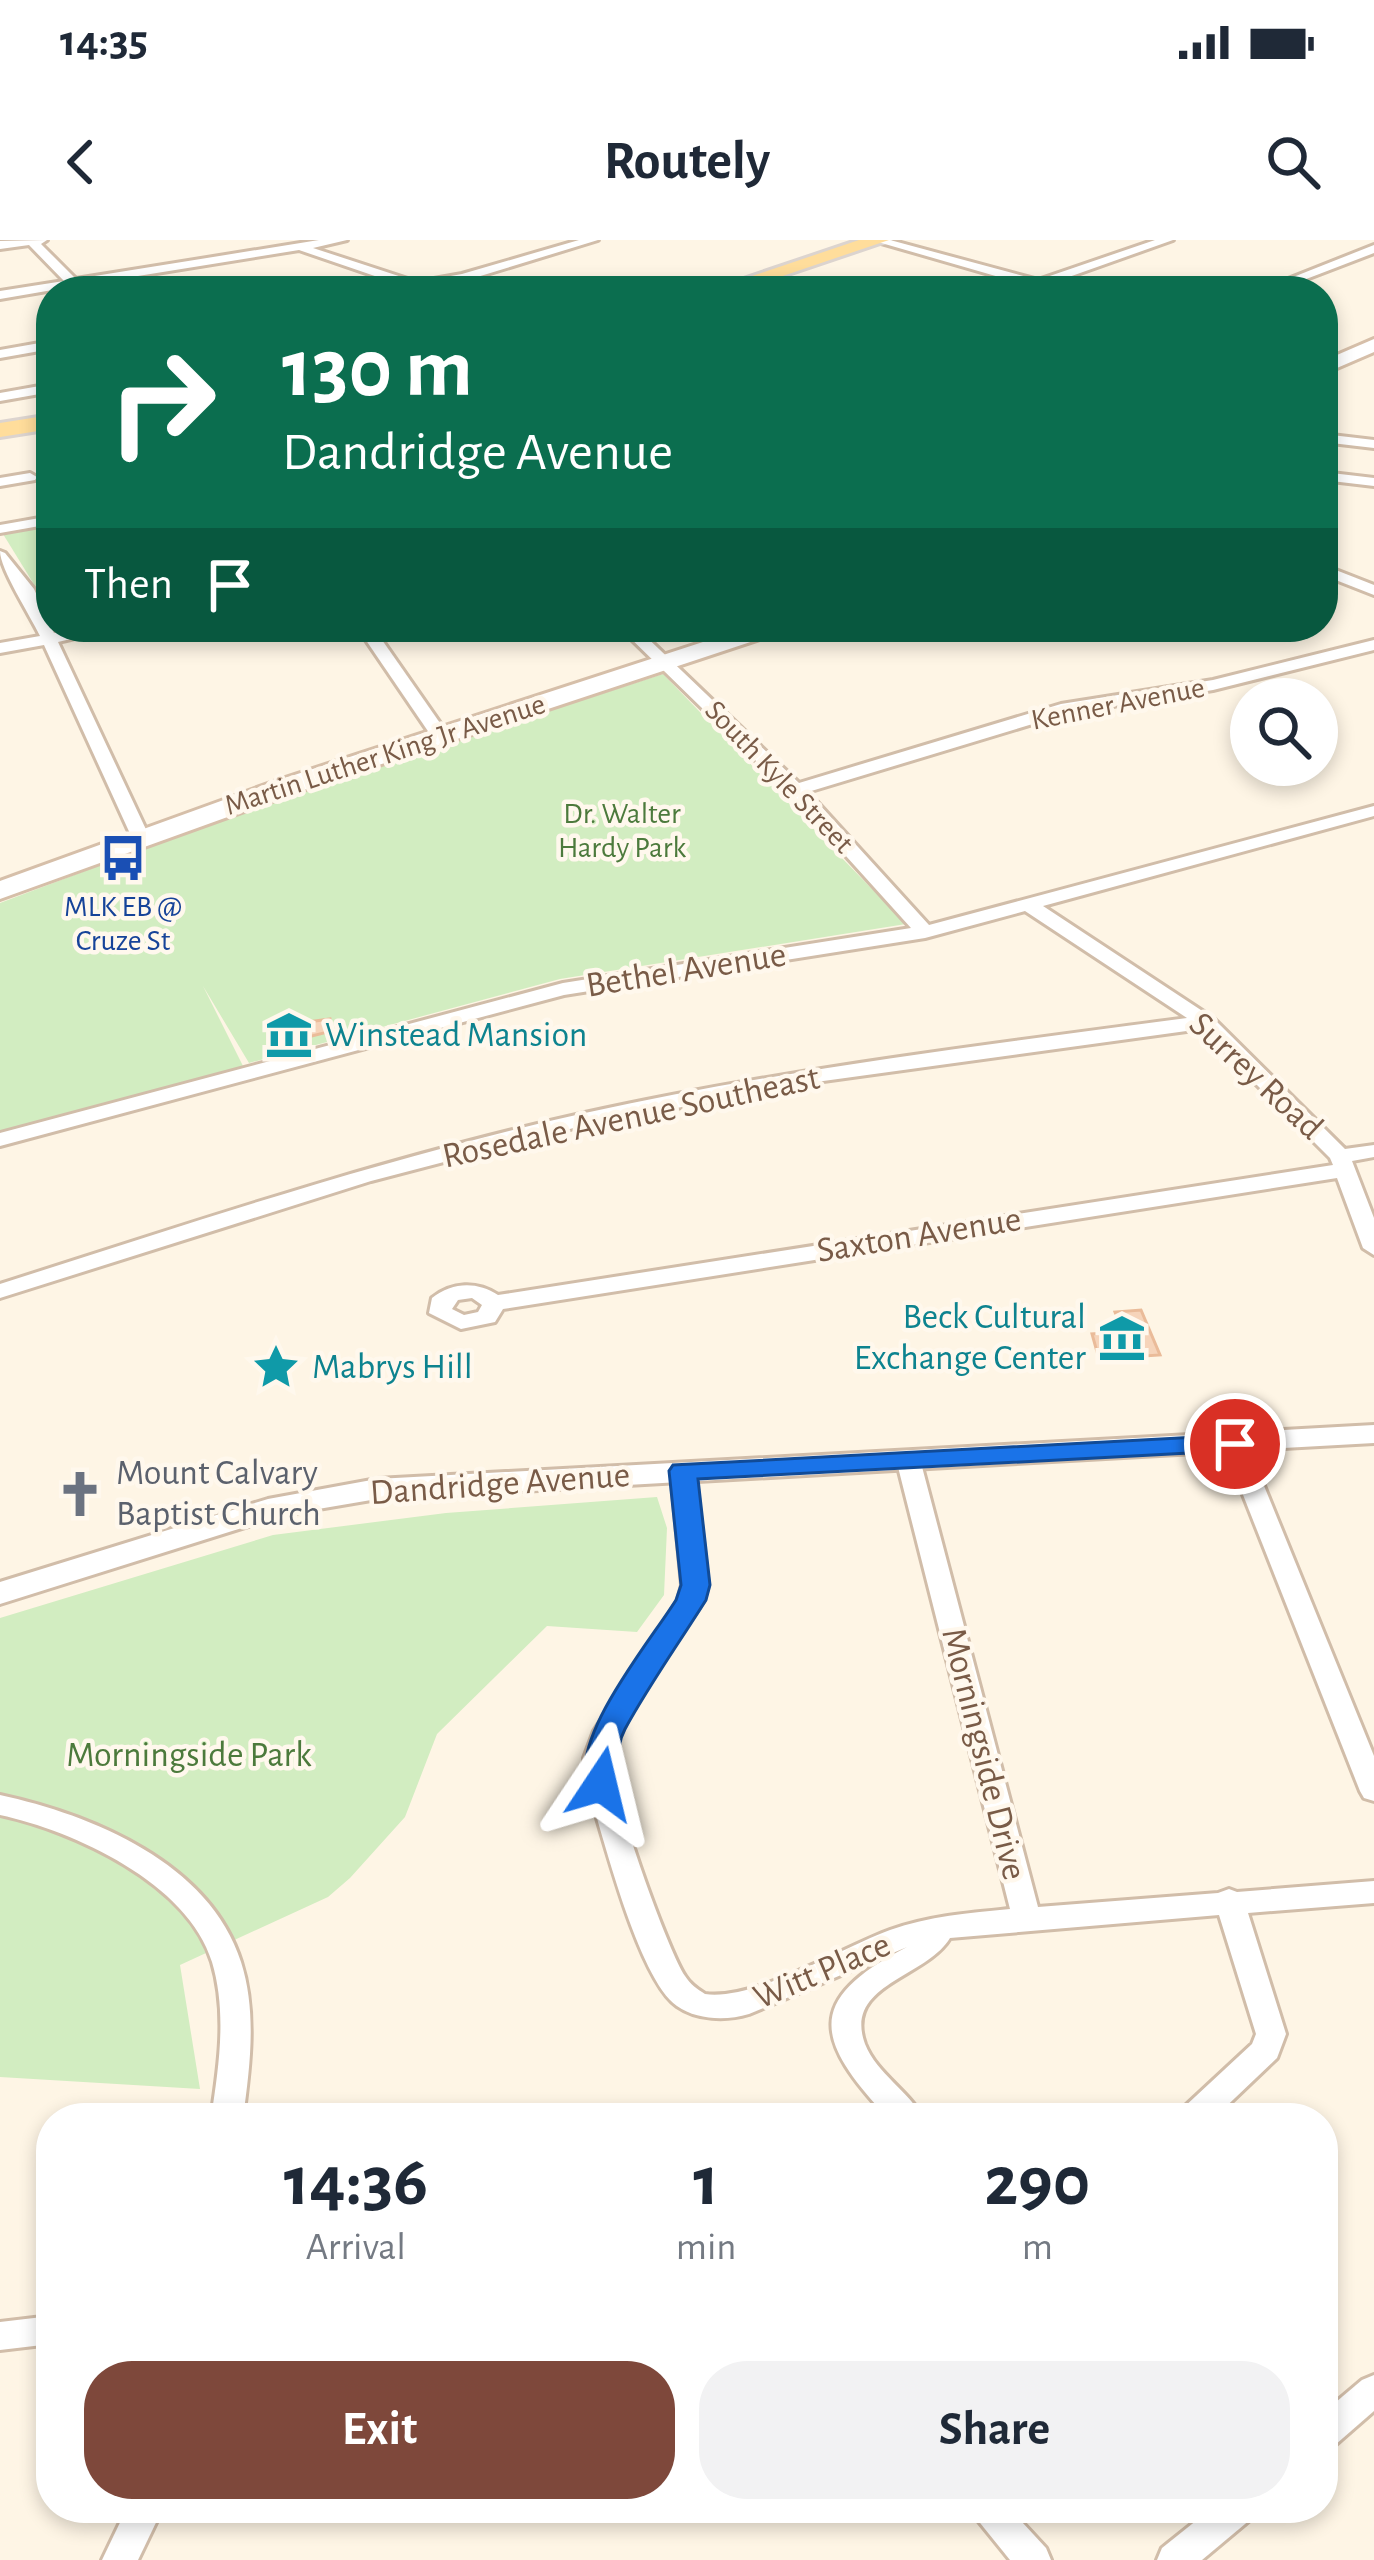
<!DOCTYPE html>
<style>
:root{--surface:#fff;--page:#f2f2f3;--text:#1f2937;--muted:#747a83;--accent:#7e483b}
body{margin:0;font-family:"Alegreya Sans",sans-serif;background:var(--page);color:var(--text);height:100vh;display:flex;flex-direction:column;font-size:45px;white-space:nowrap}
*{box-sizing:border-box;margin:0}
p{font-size:39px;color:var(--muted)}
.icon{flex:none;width:66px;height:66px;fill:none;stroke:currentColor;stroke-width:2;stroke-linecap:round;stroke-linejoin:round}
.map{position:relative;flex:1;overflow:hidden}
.details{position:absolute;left:36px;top:1863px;width:1302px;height:420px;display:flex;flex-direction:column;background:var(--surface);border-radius:48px;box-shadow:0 6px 18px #0003}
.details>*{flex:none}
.banner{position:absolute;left:36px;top:36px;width:1302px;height:366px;border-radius:48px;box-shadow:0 6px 18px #0003;background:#0b6e4f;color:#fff;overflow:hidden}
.buttons{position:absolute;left:1230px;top:438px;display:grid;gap:24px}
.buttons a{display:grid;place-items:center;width:108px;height:108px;border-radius:50%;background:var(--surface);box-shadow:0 6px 18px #0003;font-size:60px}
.pin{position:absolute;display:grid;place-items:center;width:102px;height:102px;color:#fff;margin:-51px;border:6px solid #fff;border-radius:50%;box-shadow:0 3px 12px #0007}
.me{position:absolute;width:132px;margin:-66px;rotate:10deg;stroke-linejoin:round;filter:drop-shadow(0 0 9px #0008)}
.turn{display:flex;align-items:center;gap:42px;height:252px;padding:0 48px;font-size:54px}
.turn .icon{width:156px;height:156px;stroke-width:2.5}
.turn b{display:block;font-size:84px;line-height:102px}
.then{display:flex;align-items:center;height:114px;padding:0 48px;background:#0003;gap:24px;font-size:45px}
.eta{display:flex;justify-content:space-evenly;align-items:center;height:204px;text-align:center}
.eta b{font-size:72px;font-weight:700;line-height:84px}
.primary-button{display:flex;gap:24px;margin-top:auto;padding:24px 48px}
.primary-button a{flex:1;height:138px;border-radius:48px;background:var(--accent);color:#fff;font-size:48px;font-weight:700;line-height:138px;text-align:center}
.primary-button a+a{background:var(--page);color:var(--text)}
.status{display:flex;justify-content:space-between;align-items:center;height:84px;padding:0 60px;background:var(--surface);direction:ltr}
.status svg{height:33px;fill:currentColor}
header{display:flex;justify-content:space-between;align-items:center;height:156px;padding:0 48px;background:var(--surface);font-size:54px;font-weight:700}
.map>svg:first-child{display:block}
.green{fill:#d2edc1}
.building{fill:#f6d4ba;stroke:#eabb99;stroke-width:3}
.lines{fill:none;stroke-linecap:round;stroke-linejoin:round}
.minor-casing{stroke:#d1bda9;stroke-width:6}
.tertiary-casing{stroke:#d1bda9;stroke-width:6}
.secondary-casing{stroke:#d6bfa9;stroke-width:6}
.primary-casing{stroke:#dcd4cf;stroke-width:6}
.minor{fill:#fff;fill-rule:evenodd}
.tertiary{fill:#fff;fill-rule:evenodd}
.secondary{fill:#fff;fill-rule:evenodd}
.primary{fill:#ffdd9b;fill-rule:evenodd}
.route{fill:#1a73e8;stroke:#114b97;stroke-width:3}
.labels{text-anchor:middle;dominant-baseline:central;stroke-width:9;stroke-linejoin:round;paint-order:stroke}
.far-street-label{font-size:30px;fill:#795b47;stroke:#fff8ed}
.far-park-label{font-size:30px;fill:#4c7a3c;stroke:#fff8ed}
.far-transit-label{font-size:30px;fill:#164399;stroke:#fff8ed}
.street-label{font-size:36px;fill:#795b47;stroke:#fff8ed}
.culture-label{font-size:36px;fill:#0d838f;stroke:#fff8ed;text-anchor:start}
.worship-label{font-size:36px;fill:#5b616d;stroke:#fff8ed;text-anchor:start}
.park-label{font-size:36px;fill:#4c7a3c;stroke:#fff8ed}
</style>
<div class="status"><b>14:35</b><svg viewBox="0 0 49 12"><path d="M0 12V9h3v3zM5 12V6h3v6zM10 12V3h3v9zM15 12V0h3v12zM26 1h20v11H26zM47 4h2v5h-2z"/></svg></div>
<header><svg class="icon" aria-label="back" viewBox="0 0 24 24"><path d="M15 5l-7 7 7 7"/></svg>Routely<svg class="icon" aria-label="search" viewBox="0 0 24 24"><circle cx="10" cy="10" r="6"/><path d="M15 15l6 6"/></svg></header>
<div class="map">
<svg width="1374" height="2320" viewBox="0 0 1374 2320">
<rect width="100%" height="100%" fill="#fef5e5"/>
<g class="green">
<path d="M51 285V343L35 346 3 294Z"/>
<path d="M663 434 906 684 560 739 249 823 203 746 244 828 0 898V663L273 560Z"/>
<path d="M657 1257 667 1288 664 1355 637 1392 547 1386 437 1494 405 1577 350 1638 328 1657 180 1725 200 1849 0 1837V1378L273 1295 446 1273Z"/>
</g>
<g class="building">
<path d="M330 779 332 791 280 804 271 787Z"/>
<path d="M1141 1070 1160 1115 1099 1119 1092 1094 1123 1092 1115 1072Z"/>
</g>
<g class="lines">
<defs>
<g id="minor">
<path d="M47 0 41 4 76 39 319 0H347L313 8 417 42 462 34 579 0H598L464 41 407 51H381L401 45 299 10 82 45 87 51 70 47 0 59V51L64 41 29 5 0 9V1Z"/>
<path d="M871 0H890L1038 40 1155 0H1173L1052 43 1072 51 1034 47Z"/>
<path d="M1374 5V13L1275 51H1258Z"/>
<path d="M51 101V109L0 118V110Z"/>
<path d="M51 144V152L0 161V153Z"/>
<path d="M1323 194 1374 200V208L1323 202Z"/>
<path d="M1323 232 1374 238V246L1323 240Z"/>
<path d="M30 233 37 237 35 240 0 246V238Z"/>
<path d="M51 276V284L0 293V285Z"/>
<path d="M0 311 5 313 34 349 54 393 87 387H121L58 402 150 598 147 602H135L132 598 44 405 0 413V403L40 396C30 375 0 329 0 311Z"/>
<path d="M1323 325 1374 345V355L1323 335Z"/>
<path d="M357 387H373L449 496 446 500H434Z"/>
<path d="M619 387H636L799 543 1061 464 1213 440 1374 400V410L1213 450 1069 473 808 552 929 685 1374 566V576L1043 666 1213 778 1345 909 1374 905V917L1352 921 1374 978V1015L1363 1008 1337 938 503 1069 495 1082 461 1089 429 1073 432 1058C452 1042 477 1041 498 1055L1333 925 1330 918 1201 789 816 842 585 885 371 941 0 1058V1044C194 982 387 917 585 873 784 829 986 805 1187 778L1025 671 925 698 564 755 0 906V893L563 743 911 688 790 554ZM472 1058 482 1065 478 1072 464 1075 452 1069 458 1060Z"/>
<path d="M1235 1196 1247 1204 1374 1516V1561L1364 1558 1360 1551 1223 1204Z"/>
<path d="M909 1215 921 1223 1038 1667 1218 1653 1229 1649 1237 1652 1374 1641V1663L1248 1673 1286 1794 1277 1818 1214 1878H1177L1182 1869 1252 1804 1256 1794 1219 1675 950 1698C926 1738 843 1744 865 1804 877 1834 909 1851 923 1878H888C815 1800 804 1760 907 1707L749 1774C726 1781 697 1780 677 1766 638 1739 602 1592 587 1544L584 1518 594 1491 678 1360 682 1345 671 1231 683 1223 695 1231 708 1345 704 1360C684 1391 615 1488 612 1519 609 1547 667 1709 685 1736 690 1744 697 1749 705 1754 754 1761 841 1708 890 1690 929 1676 969 1673 1010 1669L897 1223Z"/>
<path d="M0 1555C92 1575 210 1623 241 1722 257 1772 250 1827 243 1878H211C219 1827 227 1772 212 1722 188 1643 74 1591 0 1575Z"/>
<path d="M51 2076V2104L0 2110V2082Z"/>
<path d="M1374 2135V2171L1335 2205 1323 2209V2173L1362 2140Z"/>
<path d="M127 2268H163L138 2320H102Z"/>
<path d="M968 2268H1009L1046 2308 1051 2320H1010Z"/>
<path d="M1212 2268H1256L1251 2279 1202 2320H1157L1162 2308Z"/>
</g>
<path id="tertiary" d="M1374 1185V1203L377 1259 283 1275 0 1364V1342L268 1259 377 1239Z"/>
<g id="secondary">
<path d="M1374 99V112L1323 134V121Z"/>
<path d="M749 387H785L781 392 297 552 0 659V641L279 540Z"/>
</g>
<g id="primary">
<path d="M859 0H889L738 51H708Z"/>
<path d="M51 175V189L0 197V183Z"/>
</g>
</defs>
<use href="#minor" class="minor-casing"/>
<use href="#tertiary" class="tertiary-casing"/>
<use href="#secondary" class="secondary-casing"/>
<use href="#primary" class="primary-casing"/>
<use href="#minor" class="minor"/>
<use href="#tertiary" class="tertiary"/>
<use href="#secondary" class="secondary"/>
<use href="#primary" class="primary"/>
</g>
<path class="route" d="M1235 1195 1245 1198 1249 1204 1245 1210 698 1239 710 1345 706 1360C679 1403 649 1445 625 1489 613 1511 622 1535 612 1552H590C563 1505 650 1402 676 1360L681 1345 669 1231 673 1225Z"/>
<defs>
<symbol id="bus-bare" viewBox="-9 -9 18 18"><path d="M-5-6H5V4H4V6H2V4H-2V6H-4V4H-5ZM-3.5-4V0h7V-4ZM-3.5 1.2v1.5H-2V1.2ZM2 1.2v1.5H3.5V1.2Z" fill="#1a4fb4" stroke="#fff8ed" stroke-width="2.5" paint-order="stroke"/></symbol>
<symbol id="museum-bare" viewBox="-9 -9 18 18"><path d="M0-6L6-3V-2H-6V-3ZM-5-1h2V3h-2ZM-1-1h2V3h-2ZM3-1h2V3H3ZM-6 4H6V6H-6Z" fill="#0f9aa8" stroke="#fff8ed" stroke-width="2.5" paint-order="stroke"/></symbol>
<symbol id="sight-bare" viewBox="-9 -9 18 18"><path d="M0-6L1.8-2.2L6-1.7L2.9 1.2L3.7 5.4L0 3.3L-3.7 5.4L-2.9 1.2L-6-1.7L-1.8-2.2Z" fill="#0f9aa8" stroke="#fff8ed" stroke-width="2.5" paint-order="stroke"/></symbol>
<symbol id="church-bare" viewBox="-9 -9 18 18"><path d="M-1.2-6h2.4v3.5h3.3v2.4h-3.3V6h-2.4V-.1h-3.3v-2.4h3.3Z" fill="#6b7280" stroke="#fff8ed" stroke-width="2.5" paint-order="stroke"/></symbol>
</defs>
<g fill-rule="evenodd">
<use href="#bus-bare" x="90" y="585" width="66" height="66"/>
<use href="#museum-bare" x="256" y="762" width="66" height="66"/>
<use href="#museum-bare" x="1089" y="1065" width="66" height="66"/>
<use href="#sight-bare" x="243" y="1094" width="66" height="66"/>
<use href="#church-bare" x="47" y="1221" width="66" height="66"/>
</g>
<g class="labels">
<g class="far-street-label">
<text transform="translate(1118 464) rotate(-11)">Kenner Avenue</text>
<text transform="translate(385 515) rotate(-18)">Martin Luther King Jr Avenue</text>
<text transform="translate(779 537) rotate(46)">South Kyle Street</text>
</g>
<g class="far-park-label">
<text x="622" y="574">Dr. Walter<tspan x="622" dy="34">Hardy Park</tspan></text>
</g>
<g class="far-transit-label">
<text x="123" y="667">MLK EB @<tspan x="123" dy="34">Cruze St</tspan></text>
</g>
<g class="street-label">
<text transform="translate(686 730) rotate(-9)">Bethel Avenue</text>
<text transform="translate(1256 836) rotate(43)">Surrey Road</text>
<text transform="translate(631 877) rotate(-12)">Rosedale Avenue Southeast</text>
<text transform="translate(919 995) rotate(-9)">Saxton Avenue</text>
<text transform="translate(500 1244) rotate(-4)">Dandridge Avenue</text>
<text transform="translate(984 1514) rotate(76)">Morningside Drive</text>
<text transform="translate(822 1731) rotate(-23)">Witt Place</text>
</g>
<g class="culture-label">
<text x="325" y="795">Winstead Mansion</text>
<text x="1086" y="1077" text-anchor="end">Beck Cultural<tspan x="1086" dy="41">Exchange Center</tspan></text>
<text x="312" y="1127">Mabrys Hill</text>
</g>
<g class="worship-label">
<text x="116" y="1233">Mount Calvary<tspan x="116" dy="41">Baptist Church</tspan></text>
</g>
<g class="park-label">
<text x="189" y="1515">Morningside Park</text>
</g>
</g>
</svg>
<div class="buttons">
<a><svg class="icon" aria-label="search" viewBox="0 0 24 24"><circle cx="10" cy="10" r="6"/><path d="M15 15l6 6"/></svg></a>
</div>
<div class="pin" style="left:1235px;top:1204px;background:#d93025"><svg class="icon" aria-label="arrive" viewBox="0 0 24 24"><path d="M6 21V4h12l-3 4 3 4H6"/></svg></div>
<svg class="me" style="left:601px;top:1544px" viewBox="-20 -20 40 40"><path d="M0-17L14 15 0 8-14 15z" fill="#1a73e8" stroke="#fff" stroke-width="4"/></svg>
<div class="banner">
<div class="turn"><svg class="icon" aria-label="right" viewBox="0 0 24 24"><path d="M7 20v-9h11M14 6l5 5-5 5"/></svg><div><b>130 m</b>Dandridge Avenue</div></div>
<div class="then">Then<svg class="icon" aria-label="arrive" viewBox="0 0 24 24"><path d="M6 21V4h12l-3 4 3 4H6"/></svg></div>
</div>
<section class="details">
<div class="eta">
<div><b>14:36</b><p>Arrival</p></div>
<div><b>1</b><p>min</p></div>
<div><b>290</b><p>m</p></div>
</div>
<div class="primary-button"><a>Exit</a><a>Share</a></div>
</section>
</div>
